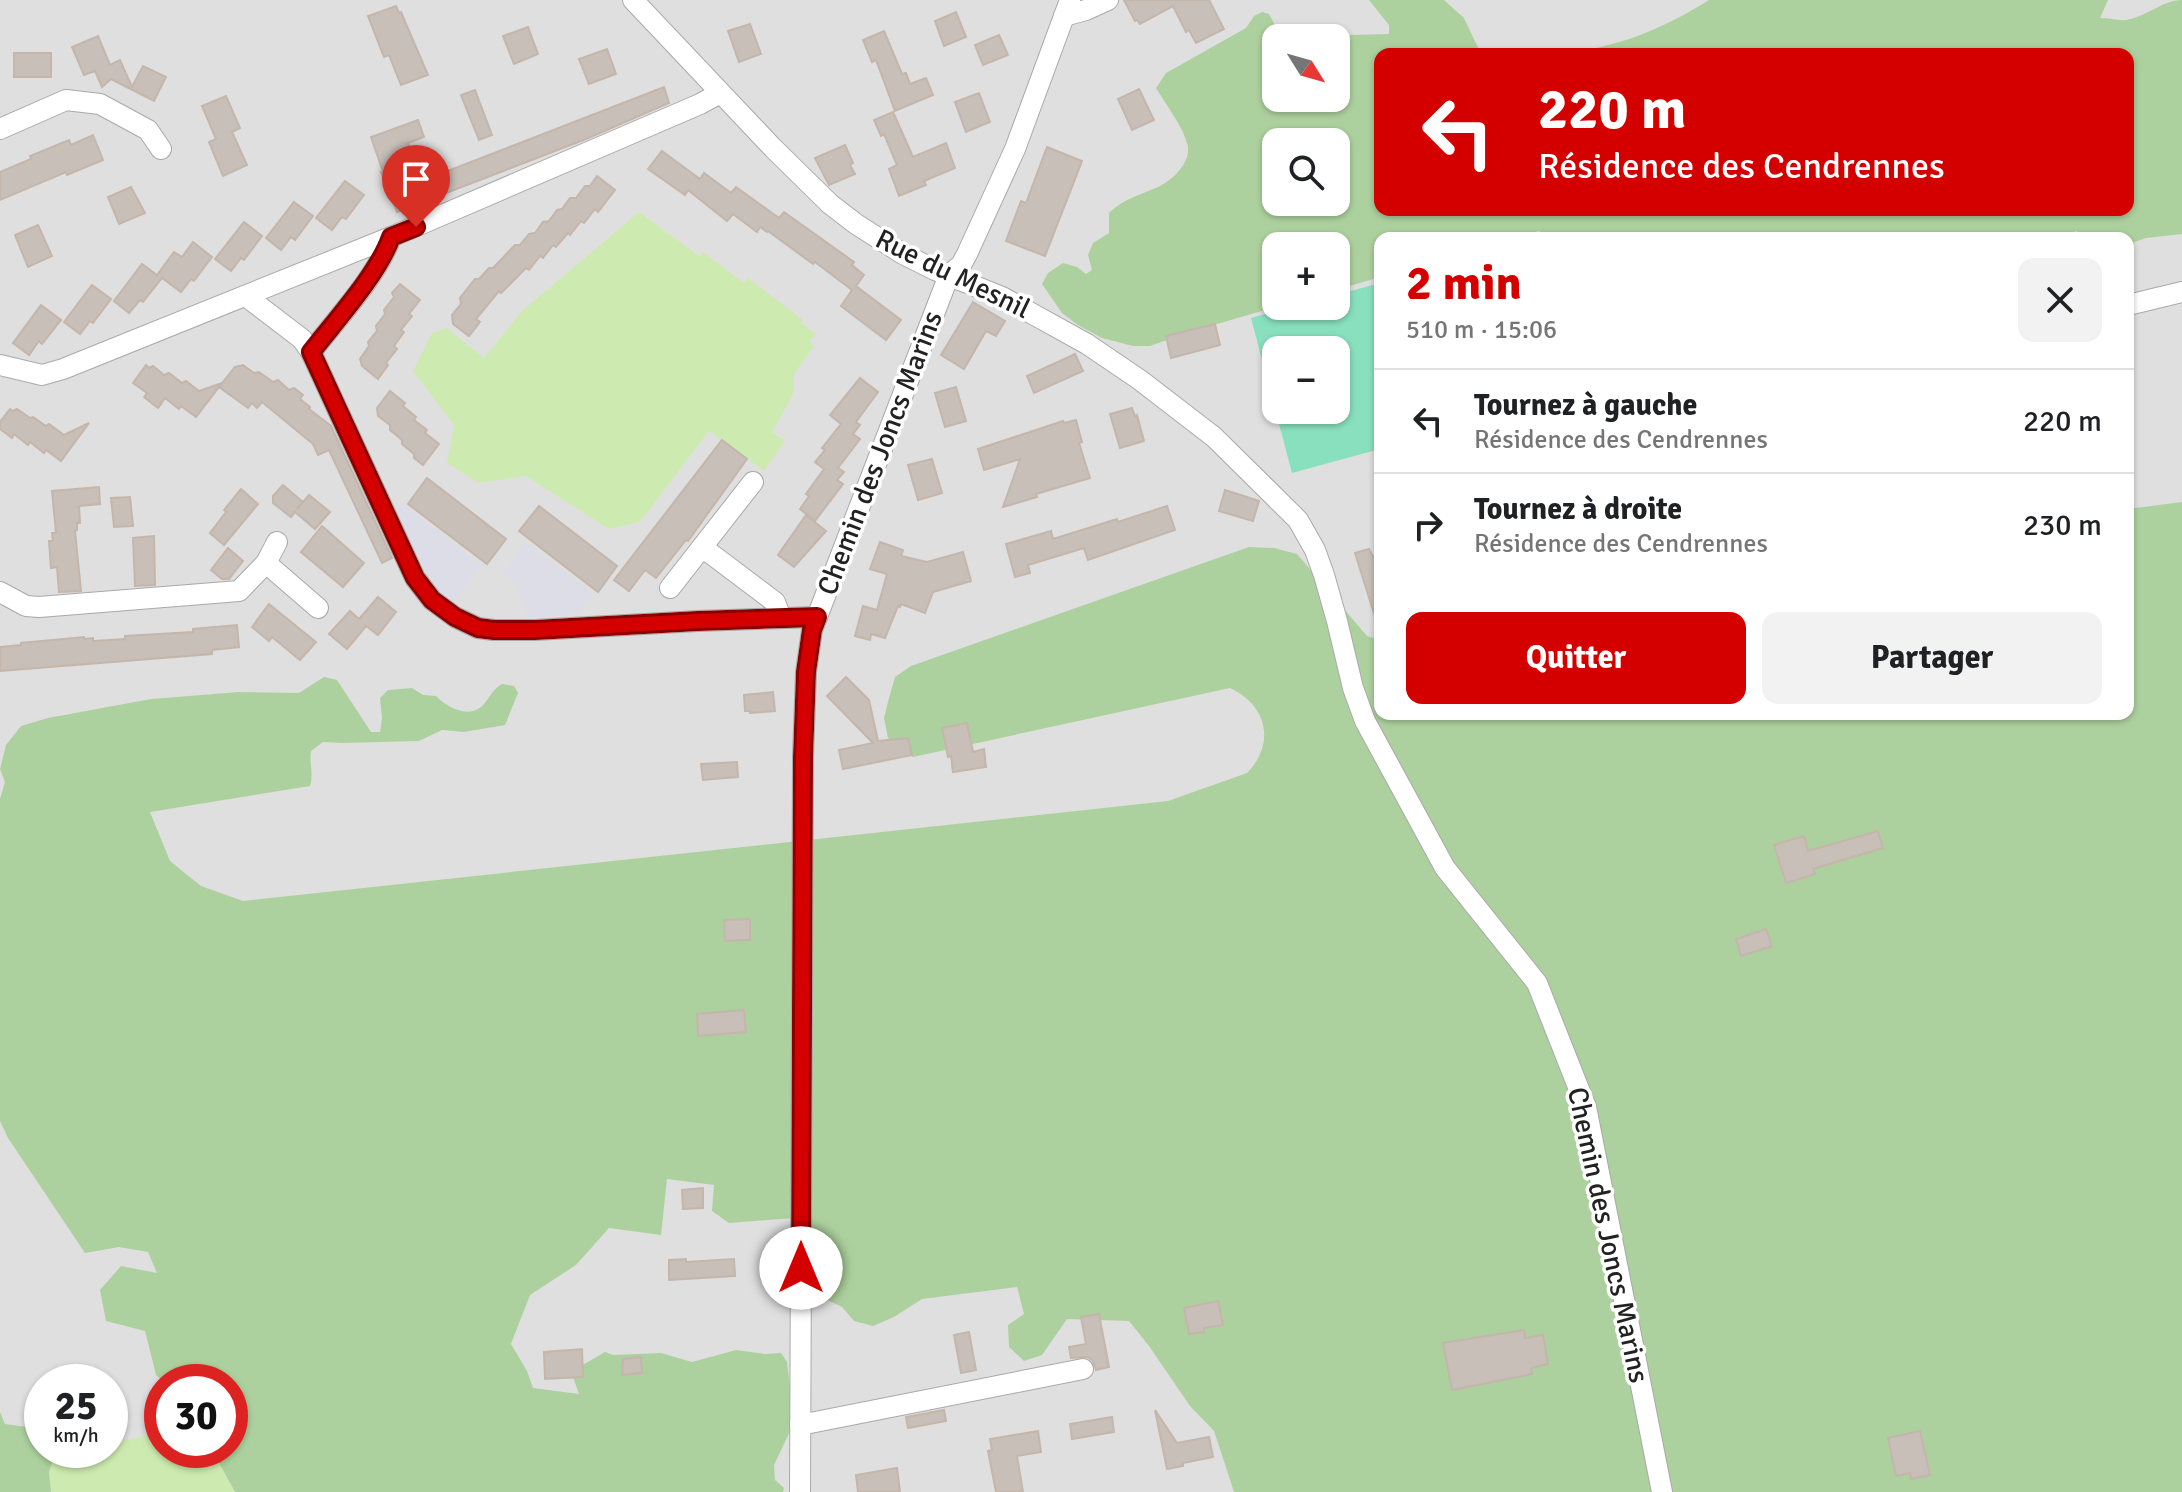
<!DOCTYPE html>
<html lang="fr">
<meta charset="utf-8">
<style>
:root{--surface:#fff;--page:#f2f2f2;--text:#202124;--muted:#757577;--line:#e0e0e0;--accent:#d40000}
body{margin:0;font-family:Signika,sans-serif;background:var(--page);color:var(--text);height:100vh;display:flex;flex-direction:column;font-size:30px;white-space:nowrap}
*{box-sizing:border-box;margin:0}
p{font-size:26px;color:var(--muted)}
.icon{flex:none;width:44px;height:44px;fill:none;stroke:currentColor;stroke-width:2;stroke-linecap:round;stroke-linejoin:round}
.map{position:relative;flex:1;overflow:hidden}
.details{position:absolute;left:1374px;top:232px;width:760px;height:488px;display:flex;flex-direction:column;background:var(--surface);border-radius:16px;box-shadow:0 2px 6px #0004}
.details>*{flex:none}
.hud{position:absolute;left:1374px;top:48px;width:760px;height:168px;border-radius:16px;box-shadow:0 2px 6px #0004;background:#d40000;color:#fff;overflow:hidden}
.needle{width:52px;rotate:127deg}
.fabs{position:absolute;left:1262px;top:24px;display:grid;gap:16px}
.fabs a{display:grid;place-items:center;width:88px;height:88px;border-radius:16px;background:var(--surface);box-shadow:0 2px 6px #0004;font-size:40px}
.speed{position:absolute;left:24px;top:1364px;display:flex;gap:16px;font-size:40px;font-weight:700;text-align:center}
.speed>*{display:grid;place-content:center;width:104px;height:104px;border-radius:50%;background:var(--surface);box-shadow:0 2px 6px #0004;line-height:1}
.speed small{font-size:20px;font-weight:400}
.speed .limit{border:12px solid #d22;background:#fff;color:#111}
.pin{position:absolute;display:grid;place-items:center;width:68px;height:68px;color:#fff;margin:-82px -34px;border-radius:50% 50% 50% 0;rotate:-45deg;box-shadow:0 0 8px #0007}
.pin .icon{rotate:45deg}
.me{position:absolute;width:88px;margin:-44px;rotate:0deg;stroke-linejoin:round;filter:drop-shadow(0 0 6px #0008)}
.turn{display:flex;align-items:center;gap:28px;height:168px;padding:0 32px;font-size:36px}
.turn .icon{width:104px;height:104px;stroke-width:2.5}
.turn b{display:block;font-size:56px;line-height:68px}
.round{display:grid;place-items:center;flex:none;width:84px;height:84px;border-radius:16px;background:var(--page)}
.headline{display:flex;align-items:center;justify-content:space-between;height:136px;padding:0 32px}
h1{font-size:48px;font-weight:700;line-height:60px;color:var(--accent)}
.button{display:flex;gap:16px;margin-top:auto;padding:16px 32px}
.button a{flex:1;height:92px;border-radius:16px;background:var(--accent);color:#fff;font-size:32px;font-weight:700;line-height:92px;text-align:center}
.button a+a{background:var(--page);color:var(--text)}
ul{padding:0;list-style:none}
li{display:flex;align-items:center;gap:24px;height:104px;padding:0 32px;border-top:2px solid var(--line)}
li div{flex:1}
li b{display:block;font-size:30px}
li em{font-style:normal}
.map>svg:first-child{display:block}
.residential{fill:#e0dfdf;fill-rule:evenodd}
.grass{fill:#cdebb0}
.forest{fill:#add19e;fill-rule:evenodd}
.pitch{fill:#88e0be;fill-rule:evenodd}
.plaza{fill:#dddde8}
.building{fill:#c7bfb8;stroke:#c4b6ab;stroke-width:2}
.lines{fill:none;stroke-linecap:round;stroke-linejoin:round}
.minor-casing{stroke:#a9a9a9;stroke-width:22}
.minor{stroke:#fff;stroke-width:20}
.route-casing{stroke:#8a0000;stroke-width:20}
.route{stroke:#d40000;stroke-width:14}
.labels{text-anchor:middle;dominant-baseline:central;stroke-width:7;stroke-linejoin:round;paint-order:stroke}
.street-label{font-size:28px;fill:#222;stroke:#fff}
</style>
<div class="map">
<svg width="2182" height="1492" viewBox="0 0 2182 1492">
<rect width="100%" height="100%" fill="#f2efe9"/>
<path class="residential" d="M0 0H2182V1492H0ZM1276 38H1336V98H1276ZM1380 54H2128V210H1380ZM1276 142H1336V202H1276ZM1380 238H2128V714H1380ZM1276 246H1336V306H1276ZM1276 350H1336V410H1276ZM42 1382H110V1450H42ZM162 1382H230V1450H162Z"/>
<g class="grass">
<path d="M639 212 699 256 703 252 744 283 748 278 803 320 801 323 816 334 809 342 814 346 794 374 793 394 772 432 785 441 764 471 709 431 640 522 609 529 526 476 479 483 447 463 454 425 413 371 432 333 447 328 484 358 522 311Z"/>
<path d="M162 1432V1450H212L235 1492H51L49 1472 53 1457 50 1450H110V1444Z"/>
</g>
<g class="forest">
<path d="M1369 0H1444L1464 18 1481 54H1380V210H2128V54H1560C1618 47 1659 31 1709 0H2108L2100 18C2108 18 2119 21 2126 20 2146 17 2163 0 2182 0V234L2146 238 2129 244 2128 238H2090L2076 231 2065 238H1546L1539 231 1514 238H1380V277L1336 290V246H1276V306H1279L1193 331 1150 346H1133L1102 338 1078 325 1062 313 1042 284 1048 273 1063 263 1077 267 1086 274 1092 270 1088 255 1093 243 1109 233V213C1123 199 1140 195 1158 187 1173 180 1193 161 1187 143 1183 127 1165 103 1156 88L1166 73 1246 28 1254 16 1262 12 1269 14 1282 38H1276V98H1336V44L1351 35 1389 34V25ZM1276 142H1336V202H1276Z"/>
<path d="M2182 502V1492H1234L1214 1431 1190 1406 1149 1346 1129 1321 1067 1319 1042 1355 1024 1361 1009 1347 1008 1325 1024 1314 1017 1287 922 1299 894 1317 873 1326 854 1321 842 1307 815 1294 801 1268 806 1217 729 1223 712 1211 714 1185 667 1179 661 1235 609 1228 576 1265 530 1295 511 1344 527 1371 533 1388 579 1394 573 1377 581 1366 605 1352 613 1355 661 1353 692 1362 736 1350 766 1354 781 1353 787 1362 794 1423 774 1465 775 1480 784 1488 783 1492H235L212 1450H230V1382H164L156 1375 145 1331 106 1321 100 1290 121 1266 157 1273 148 1252 119 1247 85 1253 8 1138 0 1121V799L5 782 0 769 6 745 21 726 48 718 151 699 239 692 299 693 324 677 337 680 371 732H380L382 718 380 698 388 690 412 688 423 695 436 696C448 708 470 720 484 704 491 696 492 690 502 684L514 686 518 693 505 725 464 732 442 730 419 741 342 743 323 742 311 751C309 763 314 775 310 786L150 812 170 861 201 886 243 901 1168 801 1247 773C1276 743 1267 705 1230 688L913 757 888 738 884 718 889 698 895 677 911 666 1249 547 1274 548 1297 554 1367 636 1380 640V714H2128V509Z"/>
<path d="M0 1412 5 1424 27 1427 31 1438 42 1442V1450H50L54 1457 49 1472 51 1492H0Z"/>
</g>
<path class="pitch" d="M1380 283V449L1292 473 1251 318 1295 306H1336V295ZM1276 350H1336V410H1276Z"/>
<g class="plaza">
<path d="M401 503 481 565 454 602 437 589 391 516Z"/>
<path d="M522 540 593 594 578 614 529 619 515 583 503 573 523 545Z"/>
</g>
<g class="building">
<path d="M1124 0H1209L1224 29 1196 43 1189 30 1186 32 1173 6 1140 24 1137 20 1135 21Z"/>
<path d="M396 6 399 13 401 12 428 75 401 85 389 55 384 57 368 16Z"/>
<path d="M956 12 966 37 944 46 935 21Z"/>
<path d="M750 24 761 54 739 62 728 31Z"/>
<path d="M528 27 538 54 514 64 503 36Z"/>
<path d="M884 31 902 74 906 73 910 84 926 78 933 95 895 111 876 60 872 62 863 40Z"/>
<path d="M999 35 1008 55 983 65 975 45Z"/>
<path d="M98 36 110 65 120 60 132 87 143 66 166 77 154 101 111 79 102 87 95 71 84 75 72 47Z"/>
<path d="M607 49 616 74 589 84 579 59Z"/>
<rect x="14" y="53" width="37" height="24"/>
<path d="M664 87 669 103 586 139 397 212 381 172H383L371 137 418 120 424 137 408 143 422 181Z"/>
<path d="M1139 89 1154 120 1132 130 1118 99Z"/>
<path d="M475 90 492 135 479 140 461 95Z"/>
<path d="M979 93 990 122 966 132 955 102Z"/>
<path d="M226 96 240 128 232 132 247 165 223 176 209 142 216 139 202 106Z"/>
<path d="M893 112 913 157 946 143 955 168 924 181 926 185 899 196 889 169 897 165 884 134 881 136 874 120Z"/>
<path d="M93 135 103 160 67 175 66 172 0 200V172L31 159 30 156 69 140 71 145Z"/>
<path d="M845 145 853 163 850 165 855 174 829 185 815 158Z"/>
<path d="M1047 147 1082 161 1045 256 1006 241 1021 201 1026 203Z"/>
<path d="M662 151 700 179 704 173 731 193 736 187 779 218 784 212 854 262 852 265 864 275 856 286 901 320 886 340 841 306 852 290 815 262 813 264 768 231 767 232 760 227 757 232 733 214 727 221 688 190 685 195 648 169Z"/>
<path d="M597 176 615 190 598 212 595 209 584 223 581 221 570 235 568 233 556 247 553 245 543 258 540 256 529 270 526 268 501 293 499 291 476 319 480 322 469 336 453 324 452 315 461 304 460 298 475 279H479L489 268H493L515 245H520L529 234 535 233 543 222 549 221 557 210 562 209 570 198H576L585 186H590Z"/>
<path d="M345 181 364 195 346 219 342 217 332 230 316 218Z"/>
<path d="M131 187 145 213 119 224 108 197Z"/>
<path d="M294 202 313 216 295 240 291 237 281 250 266 238Z"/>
<path d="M244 222 262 236 244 260 241 258 231 271 215 259Z"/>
<path d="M38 225 52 256 28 267 15 235Z"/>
<path d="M193 242 212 257 194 281 191 279 181 292 162 278 143 302 140 300 129 313 114 301 142 264 157 275 174 252 182 257Z"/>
<path d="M400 284 420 300 409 314 412 316 401 330 404 332 394 346 397 349 386 363 388 365 378 379 362 366 360 359 369 346 368 342 377 331 376 326 385 314 384 310 394 297 392 293Z"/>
<path d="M92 285 111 299 93 323 90 321 80 334 64 322Z"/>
<path d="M973 302 1005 321 996 336 986 331 964 369 941 355Z"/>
<path d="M41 305 61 320 42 344 39 341 29 355 13 343Z"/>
<path d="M1215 324 1220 345 1171 358 1166 336Z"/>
<path d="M1075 354 1083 371 1034 393 1027 376Z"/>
<path d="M146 365 149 368 153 366 164 375 169 373 182 383 186 381 199 391 222 383 196 417 181 406 179 409 165 398 158 408 144 397 147 393 133 383Z"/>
<path d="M243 365 254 373 259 372 273 382 278 380 289 390 294 388 303 395 300 399 310 407 309 409 331 426 392 558 382 563 329 450 318 455 313 444 262 402 257 408 252 403 248 408 219 387 235 367Z"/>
<path d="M860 378 878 392 856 422 860 425 853 434 860 439 838 468 844 472 837 480 843 484 815 521 800 509 809 496 806 494 824 469 815 462 825 450 822 448 841 424 830 415Z"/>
<path d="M956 387 966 421 945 427 935 393Z"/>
<path d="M390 391 405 403 403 406 416 417 414 420 427 430 425 433 439 444 423 465 414 458V454L402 444V440L390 430V425L378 416 377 408Z"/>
<path d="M1132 408 1135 416 1137 415 1144 441 1120 448 1110 414Z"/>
<path d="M10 409 13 411 17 409 30 418 33 417 46 426 49 424 64 435 89 423 61 461 46 450 44 453 30 442 28 445 14 434 12 438 0 429V422Z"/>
<path d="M1076 420 1082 442 1079 443 1090 478 1036 494 1037 497 1003 507 1020 459 984 470 978 449 1063 421 1064 423Z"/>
<path d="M722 440 747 459 688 541 686 540 656 578 645 570 629 591 614 580Z"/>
<path d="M932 459 942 493 918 500 908 465Z"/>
<path d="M427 478 506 539 487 564 408 504Z"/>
<path d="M283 485 303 502 297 509 309 495 330 512 315 529 295 512 291 517 273 503V496Z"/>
<path d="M99 487 100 504 79 506 80 523H77V530L75 531 81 591 59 592 57 567 51 568 49 541H53L52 533H56L52 491Z"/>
<path d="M241 489 258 504 224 545 210 533 226 512 224 510Z"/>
<path d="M1225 490 1259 501 1253 521 1219 511Z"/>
<path d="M130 497 133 526 114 527 111 498Z"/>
<path d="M539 506 617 566 598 592 519 531Z"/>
<path d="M1167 506 1175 530 1088 560 1084 548 1028 565 1030 573 1015 577 1006 544 1051 531 1053 539 1117 519 1118 522Z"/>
<path d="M806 515 826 531 794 567 778 555Z"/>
<path d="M322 526 364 563 343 587 301 552Z"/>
<path d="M154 536 155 585 135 586 133 538Z"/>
<path d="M880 542 903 550 901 556 927 562 963 552 971 581 933 592 925 613 901 604 900 607 898 606 885 638 871 634 870 640 855 636 863 606 877 610 887 574 870 569Z"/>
<path d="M228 548 243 561 229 579H222L211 570Z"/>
<path d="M1369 549 1373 557 1380 555V623H1377L1355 553Z"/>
<path d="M378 597 396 612 378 635 366 626 347 649 329 634 350 611 359 619Z"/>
<path d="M269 604 316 642 300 660 272 637 269 641 252 627Z"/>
<path d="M237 625 239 647 212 650V654L0 671V647L21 645V643L84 637V639L93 638V641L110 640 125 639V636L193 632V629Z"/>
<path d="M846 677 869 700 878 741 908 738 912 755 843 769 839 750 873 743 827 696Z"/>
<path d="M773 692 775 711 750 713V711H745L744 695Z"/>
<path d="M967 723 973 752 984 749 986 767 953 772 951 756 948 757 942 728Z"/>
<path d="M737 762 738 777 703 780 701 764Z"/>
<path d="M1878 831 1883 848 1813 869 1815 874 1786 883 1774 845 1804 836 1808 851Z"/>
<path d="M750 919V940L725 941 724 920Z"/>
<path d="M1766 929 1772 946 1741 956 1736 939Z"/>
<path d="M744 1010 746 1032 698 1036 697 1014Z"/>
<path d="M703 1188V1208L683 1209 682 1190Z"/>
<path d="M686 1259V1262L734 1259 735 1276 669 1280V1260Z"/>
<path d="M1218 1301 1223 1325 1204 1328V1332L1189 1334 1184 1308Z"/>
<path d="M1099 1314 1109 1367 1096 1370 1093 1361 1088 1357 1071 1358 1069 1347 1086 1344 1081 1317Z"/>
<path d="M1524 1330 1525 1338 1543 1335 1548 1364 1531 1368 1532 1374 1452 1390 1443 1343Z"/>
<path d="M969 1332 976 1370 961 1373 954 1335Z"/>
<path d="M582 1349 583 1377 545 1379 544 1352Z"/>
<path d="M641 1357 642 1373 622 1375 623 1359Z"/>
<path d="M944 1410 946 1421 908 1428 906 1417Z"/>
<path d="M1155 1410 1177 1443 1209 1437 1213 1457 1183 1463V1466L1167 1469Z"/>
<path d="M1112 1417 1114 1432 1072 1439 1070 1424Z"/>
<path d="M1038 1431 1041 1452 1017 1456 1023 1492H996L988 1451 992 1450 990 1439Z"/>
<path d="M1920 1431 1930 1475 1911 1479 1910 1473 1896 1476 1888 1438Z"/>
<path d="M897 1468 900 1492H858L856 1475Z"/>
</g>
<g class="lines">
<defs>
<g id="minor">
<path d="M633 0 773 148 830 204 856 224 903 254 935 270 1002 297 1087 344 1140 380 1214 437 1298 520 1315 550 1324 575 1337 621 1353 688 1365 721 1445 868 1537 983 1586 1107 1662 1492"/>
<path d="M1064 16 1086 10 1108 0"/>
<path d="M0 129 66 100 100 104 148 130 161 149"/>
<path d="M247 297 302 339 311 352 415 578 432 600 455 617 478 628 494 630H535L698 621 817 617"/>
<path d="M2128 305 2182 292"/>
<path d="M311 352C336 320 378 275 391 237"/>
<path d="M0 365 42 375 63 369 391 237 700 104 720 93"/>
<path d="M702 547 775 602 781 618"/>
<path d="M266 563 318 608"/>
<path d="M670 588 753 482"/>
<path d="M0 592 26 606 39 607 239 591 266 563 277 542"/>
<path d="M800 1425 1083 1369"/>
<path d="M800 1492 803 757 806 672 812 630 949 275 961 265 967 254 1015 149 1070 0"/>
</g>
</defs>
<use href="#minor" class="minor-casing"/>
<use href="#minor" class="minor"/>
</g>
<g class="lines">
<defs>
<path id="route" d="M416 227 391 237C378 274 336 320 311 352L415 578 432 600 455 617 478 628 494 630H535L698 621 817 617 812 630 806 672 803 757 801 1268"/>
</defs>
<use href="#route" class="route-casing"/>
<use href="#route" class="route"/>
</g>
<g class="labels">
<g class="street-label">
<text transform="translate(953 274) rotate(26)">Rue du Mesnil</text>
<text transform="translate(880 453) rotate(-69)">Chemin des Joncs Marins</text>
<text transform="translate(1608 1235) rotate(78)">Chemin des Joncs Marins</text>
</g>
</g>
</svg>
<div class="fabs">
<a><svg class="needle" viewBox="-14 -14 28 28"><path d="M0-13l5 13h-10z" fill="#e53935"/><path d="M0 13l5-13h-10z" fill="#757577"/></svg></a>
<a><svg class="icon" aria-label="search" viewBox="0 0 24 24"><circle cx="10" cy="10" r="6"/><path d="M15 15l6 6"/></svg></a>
<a>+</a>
<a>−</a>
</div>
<div class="speed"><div>25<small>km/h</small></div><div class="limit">30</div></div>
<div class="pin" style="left:416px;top:227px;background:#d93025"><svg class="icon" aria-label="arrive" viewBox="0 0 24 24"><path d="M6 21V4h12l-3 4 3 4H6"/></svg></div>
<svg class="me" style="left:801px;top:1268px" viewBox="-20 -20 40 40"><circle r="19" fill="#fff"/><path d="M0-13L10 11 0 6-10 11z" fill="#d40000"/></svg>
<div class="hud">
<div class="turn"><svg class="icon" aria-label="left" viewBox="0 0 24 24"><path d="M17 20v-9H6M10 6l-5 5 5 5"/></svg><div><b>220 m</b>Résidence des Cendrennes</div></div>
</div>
<section class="details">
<div class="headline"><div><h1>2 min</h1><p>510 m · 15:06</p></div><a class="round"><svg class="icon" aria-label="close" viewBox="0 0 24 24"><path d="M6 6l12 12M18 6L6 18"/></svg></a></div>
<ul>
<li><svg class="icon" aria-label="left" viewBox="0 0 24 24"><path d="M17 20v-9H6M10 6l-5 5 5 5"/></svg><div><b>Tournez à gauche</b><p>Résidence des Cendrennes</p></div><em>220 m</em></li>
<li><svg class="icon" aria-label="right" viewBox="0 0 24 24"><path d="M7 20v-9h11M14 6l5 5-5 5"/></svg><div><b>Tournez à droite</b><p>Résidence des Cendrennes</p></div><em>230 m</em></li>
</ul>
<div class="button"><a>Quitter</a><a>Partager</a></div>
</section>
</div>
